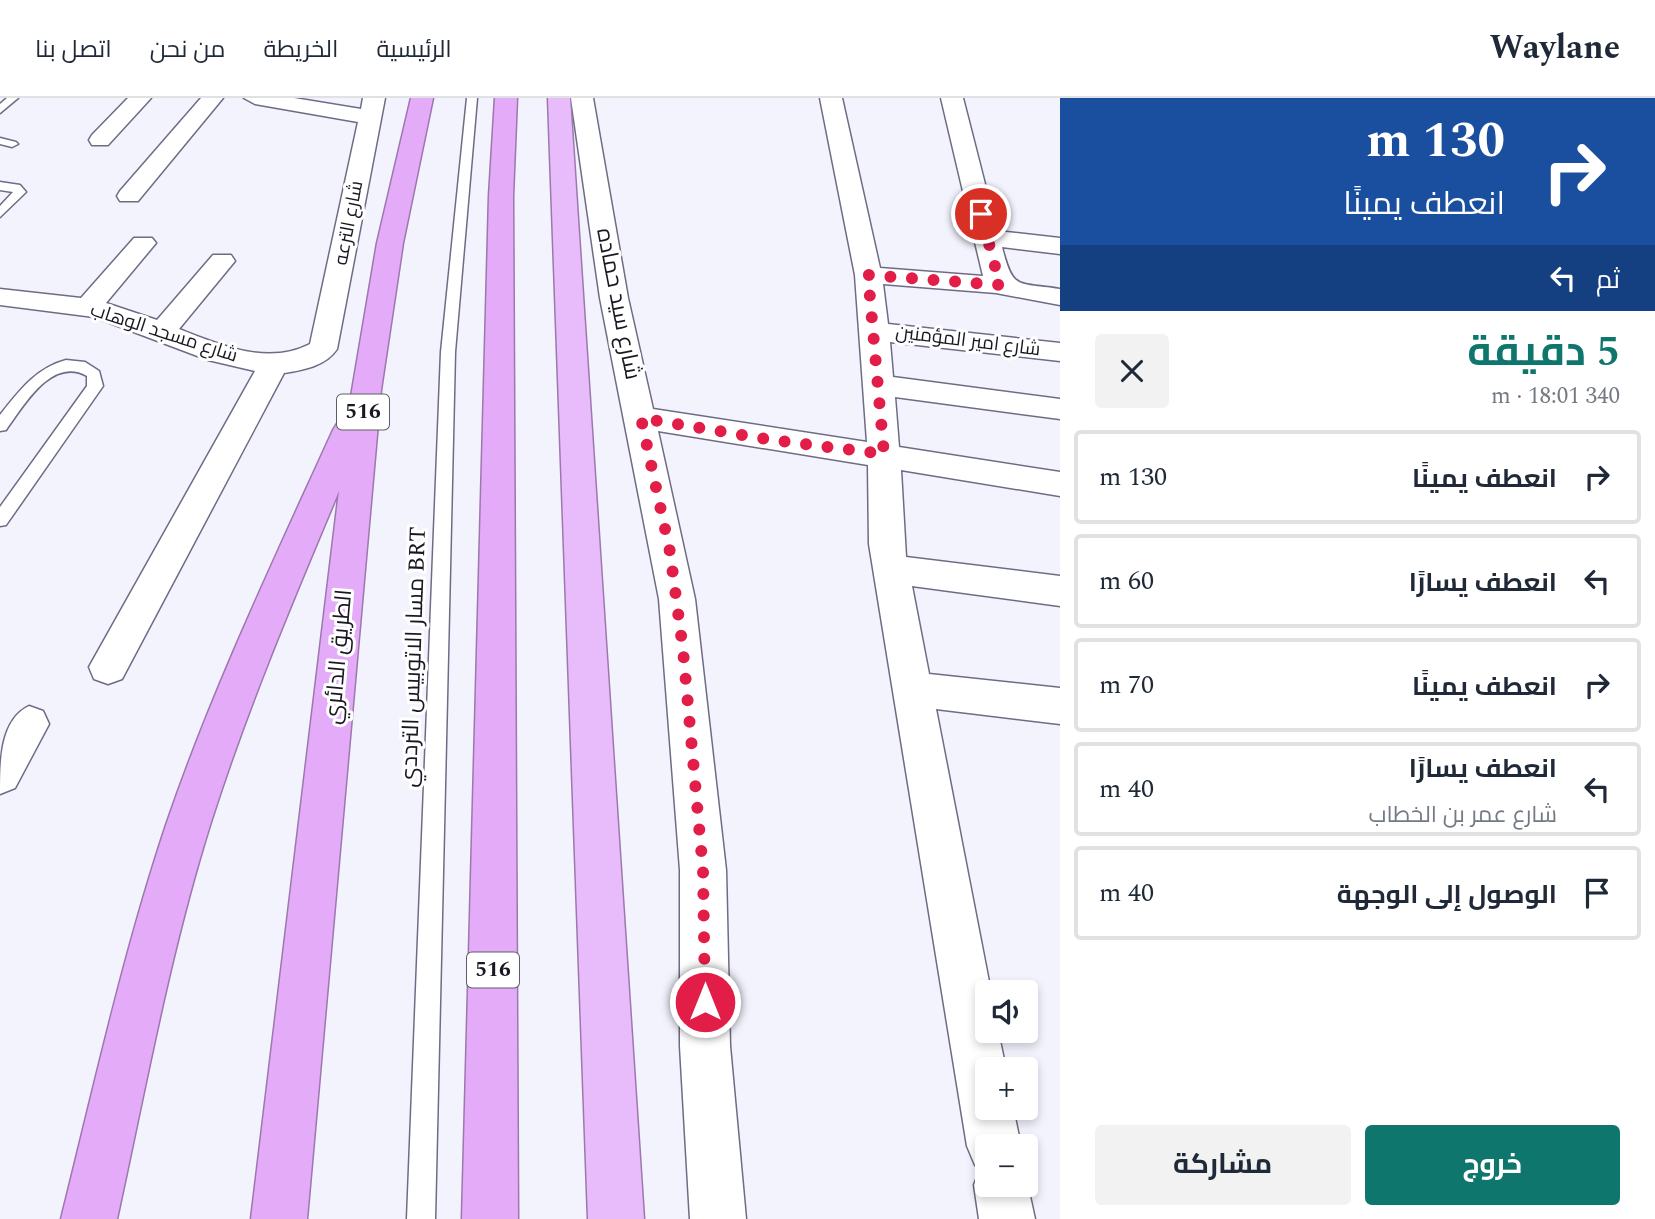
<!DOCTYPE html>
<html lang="ar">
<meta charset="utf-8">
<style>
:root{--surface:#fff;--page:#f2f2f3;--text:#1f2937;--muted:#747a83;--line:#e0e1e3;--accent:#0f766e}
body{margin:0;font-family:Spectral,Cairo,serif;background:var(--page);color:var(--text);direction:rtl;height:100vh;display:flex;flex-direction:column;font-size:26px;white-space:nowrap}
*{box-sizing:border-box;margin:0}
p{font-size:23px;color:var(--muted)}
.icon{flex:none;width:38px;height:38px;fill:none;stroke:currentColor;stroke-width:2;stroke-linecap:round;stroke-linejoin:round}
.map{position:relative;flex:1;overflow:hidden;direction:ltr}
.side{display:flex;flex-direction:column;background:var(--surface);width:595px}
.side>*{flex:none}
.top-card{background:#1a4fa0;color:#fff;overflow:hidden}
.tools{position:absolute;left:975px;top:882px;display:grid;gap:14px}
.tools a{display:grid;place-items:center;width:63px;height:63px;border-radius:7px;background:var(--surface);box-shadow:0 4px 10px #0003;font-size:35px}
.pin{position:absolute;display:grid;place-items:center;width:60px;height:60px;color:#fff;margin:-30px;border:4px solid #fff;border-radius:50%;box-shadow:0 2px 7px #0007}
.me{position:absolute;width:77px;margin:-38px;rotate:0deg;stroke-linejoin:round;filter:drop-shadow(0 0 5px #0008)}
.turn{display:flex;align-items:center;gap:24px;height:147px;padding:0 35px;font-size:32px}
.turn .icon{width:91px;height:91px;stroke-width:2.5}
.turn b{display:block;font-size:49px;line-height:60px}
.then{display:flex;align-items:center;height:66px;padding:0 35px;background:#0003;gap:14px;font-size:26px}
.round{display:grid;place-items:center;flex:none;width:74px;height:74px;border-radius:7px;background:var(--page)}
.headline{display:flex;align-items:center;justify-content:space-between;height:119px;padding:0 35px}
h1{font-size:42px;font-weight:700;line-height:52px;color:var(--accent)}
.cta{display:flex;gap:14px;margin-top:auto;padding:14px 35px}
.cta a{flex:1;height:80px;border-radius:7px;background:var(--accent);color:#fff;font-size:28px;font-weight:700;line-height:80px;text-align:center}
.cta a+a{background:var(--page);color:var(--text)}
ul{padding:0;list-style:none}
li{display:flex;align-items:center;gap:21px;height:94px;margin:0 14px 10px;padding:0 21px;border:4px solid var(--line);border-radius:7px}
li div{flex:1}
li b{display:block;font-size:26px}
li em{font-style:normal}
header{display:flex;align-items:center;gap:42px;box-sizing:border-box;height:98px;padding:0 35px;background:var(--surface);border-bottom:2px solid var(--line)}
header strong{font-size:33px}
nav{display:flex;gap:38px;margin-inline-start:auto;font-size:24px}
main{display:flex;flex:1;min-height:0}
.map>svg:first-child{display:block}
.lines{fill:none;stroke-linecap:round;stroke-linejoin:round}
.service-casing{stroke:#6e6c84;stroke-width:3}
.minor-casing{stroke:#6e6c84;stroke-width:3}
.trunk-casing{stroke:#9c78ad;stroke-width:3}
.motorway-casing{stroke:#9c78ad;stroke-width:3}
.service{fill:#fff;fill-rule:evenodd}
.minor{fill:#fff;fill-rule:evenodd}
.trunk{fill:#e8bcfa;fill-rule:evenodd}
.motorway{fill:#e3abf8;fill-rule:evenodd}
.route{stroke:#e11d48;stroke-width:12;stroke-dasharray:0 21.6}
.labels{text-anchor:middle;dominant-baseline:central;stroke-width:6;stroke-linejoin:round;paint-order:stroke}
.far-street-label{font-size:19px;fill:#191822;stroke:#fff}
.shield{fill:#fff;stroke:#5e5d64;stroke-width:2}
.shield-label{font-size:21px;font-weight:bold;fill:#191822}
.street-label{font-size:23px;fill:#191822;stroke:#fff}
</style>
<header>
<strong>Waylane</strong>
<nav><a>الرئيسية</a><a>الخريطة</a><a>من نحن</a><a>اتصل بنا</a></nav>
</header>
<main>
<section class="side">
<div class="top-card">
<div class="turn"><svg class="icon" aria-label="right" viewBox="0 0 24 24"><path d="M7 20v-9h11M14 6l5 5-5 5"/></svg><div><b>130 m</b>انعطف يمينًا</div></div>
<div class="then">ثم<svg class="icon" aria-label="left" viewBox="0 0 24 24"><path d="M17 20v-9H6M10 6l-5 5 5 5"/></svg></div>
</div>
<div class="headline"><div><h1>5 دقيقة</h1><p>340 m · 18:01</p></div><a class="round"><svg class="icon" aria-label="close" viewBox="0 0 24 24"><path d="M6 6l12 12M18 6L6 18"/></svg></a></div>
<ul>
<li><svg class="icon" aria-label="right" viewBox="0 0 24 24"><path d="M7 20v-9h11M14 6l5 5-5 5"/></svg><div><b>انعطف يمينًا</b></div><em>130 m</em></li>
<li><svg class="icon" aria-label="left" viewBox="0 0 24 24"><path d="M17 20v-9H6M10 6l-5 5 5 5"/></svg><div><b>انعطف يسارًا</b></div><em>60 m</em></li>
<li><svg class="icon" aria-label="right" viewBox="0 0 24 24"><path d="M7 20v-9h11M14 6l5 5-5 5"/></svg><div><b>انعطف يمينًا</b></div><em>70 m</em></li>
<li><svg class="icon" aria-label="left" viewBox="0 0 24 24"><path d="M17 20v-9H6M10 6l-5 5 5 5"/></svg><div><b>انعطف يسارًا</b><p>شارع عمر بن الخطاب</p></div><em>40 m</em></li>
<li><svg class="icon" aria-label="arrive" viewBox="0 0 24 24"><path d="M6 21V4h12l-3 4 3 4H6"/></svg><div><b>الوصول إلى الوجهة</b></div><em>40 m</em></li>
</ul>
<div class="cta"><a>خروج</a><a>مشاركة</a></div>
</section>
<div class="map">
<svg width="1060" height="1121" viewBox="0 0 1060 1121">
<rect width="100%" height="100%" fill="#f3f3fe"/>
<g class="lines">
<defs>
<g id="service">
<path d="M7 0H18L0 15V6Z"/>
<path d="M467 0H477L455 254 435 1121H407L441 254Z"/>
<path d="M0 40 16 44 18 46 12 49 0 46Z"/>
<path d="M0 84 20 87 26 94 0 119V108L13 94 0 92Z"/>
<path d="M66 262 85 264 99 273 103 288 6 427 0 428V409L87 288V278C52 258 24 307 6 332L0 333V317C19 293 36 270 66 262Z"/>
</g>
<g id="minor">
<path d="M128 0H151L108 47H92L89 42 92 37Z"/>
<path d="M201 0H223L138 103H120L117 98 120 93Z"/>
<path d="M244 0H294L361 11 363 0H385L337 251C326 268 303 272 284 275L122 581 108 586 94 581 89 569 255 273 208 262 94 219 0 207V191L81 200 134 140H152L156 145 106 205 157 222 213 157H231L235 163 179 231C220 247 268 268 310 246L358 24 255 6Z"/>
<path d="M571 0H593L628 200 653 311 867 344 855 177 820 0H842L880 170 983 178 941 0H963L997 133 1060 140V156L1002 149C1013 193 1017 184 1060 191V207L996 195 883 186 888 226 1060 245V263L890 244 893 279 1060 301V321L895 299 899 349 1060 374V398L901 372 906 459 1060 478V508L912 488 929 576 1060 590V626L936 611 991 894H987V933H998L1006 971H987V1010H1013L1021 1048H987V1087H1026V1080L1035 1121H979L974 1087 981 1069 975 1067 967 1048 869 446 868 367 658 333 695 501 726 772 730 948 746 1121H690L680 948V772L659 501 600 200Z"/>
<path d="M29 608 43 613 49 626 15 690 0 696C0 663 0 622 29 608Z"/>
</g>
<path id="trunk" d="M548 0H570L644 1121H588Z"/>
<g id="motorway">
<path d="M411 0H433L403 145 381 292 307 1121H251L339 393C293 502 247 611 211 724 170 854 146 988 117 1121H61C94 989 123 856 166 727 212 592 274 462 333 332L338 324 347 322 377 145Z"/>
<path d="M495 0H517L513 98 518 1121H462L489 98Z"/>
</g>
</defs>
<use href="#service" class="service-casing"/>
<use href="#minor" class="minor-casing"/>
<use href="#trunk" class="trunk-casing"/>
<use href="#motorway" class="motorway-casing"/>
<use href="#service" class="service"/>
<use href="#minor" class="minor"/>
<use href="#trunk" class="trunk"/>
<use href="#motorway" class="motorway"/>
</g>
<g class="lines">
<path class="route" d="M705 904 703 772 683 552 670 454 641 320 772 342 884 356 868 177 1000 187 981 116"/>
</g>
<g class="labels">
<g class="far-street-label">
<text transform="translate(349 125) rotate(-79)">شارع الترعه</text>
<text transform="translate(164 235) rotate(18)">شارع مسجد الوهاب</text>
<text transform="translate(968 243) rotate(7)">شارع امير المؤمنين</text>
</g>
<g class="shield">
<rect x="337" y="296.5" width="52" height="35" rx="5"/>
<rect x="467" y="854.5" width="52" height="35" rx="5"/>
</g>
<g class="shield-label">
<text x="363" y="314">516</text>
<text x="493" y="872">516</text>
</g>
<g class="street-label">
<text transform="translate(618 206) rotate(79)">شارع سيد حماده</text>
<text transform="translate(339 559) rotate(-85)">الطريق الدائري</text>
<text transform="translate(414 559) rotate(-88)">مسار الاتوبيس الترددي BRT</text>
</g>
</g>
</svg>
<div class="tools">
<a><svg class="icon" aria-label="sound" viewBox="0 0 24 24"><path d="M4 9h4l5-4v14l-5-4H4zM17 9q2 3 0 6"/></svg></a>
<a>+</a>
<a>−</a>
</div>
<div class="pin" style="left:981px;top:116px;background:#d93025"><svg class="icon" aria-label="arrive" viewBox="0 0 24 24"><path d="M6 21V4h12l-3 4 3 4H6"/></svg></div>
<svg class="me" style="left:705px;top:904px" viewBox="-20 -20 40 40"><circle r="17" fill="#e11d48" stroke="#fff" stroke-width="3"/><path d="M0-11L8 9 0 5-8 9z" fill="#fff"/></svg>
</div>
</main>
